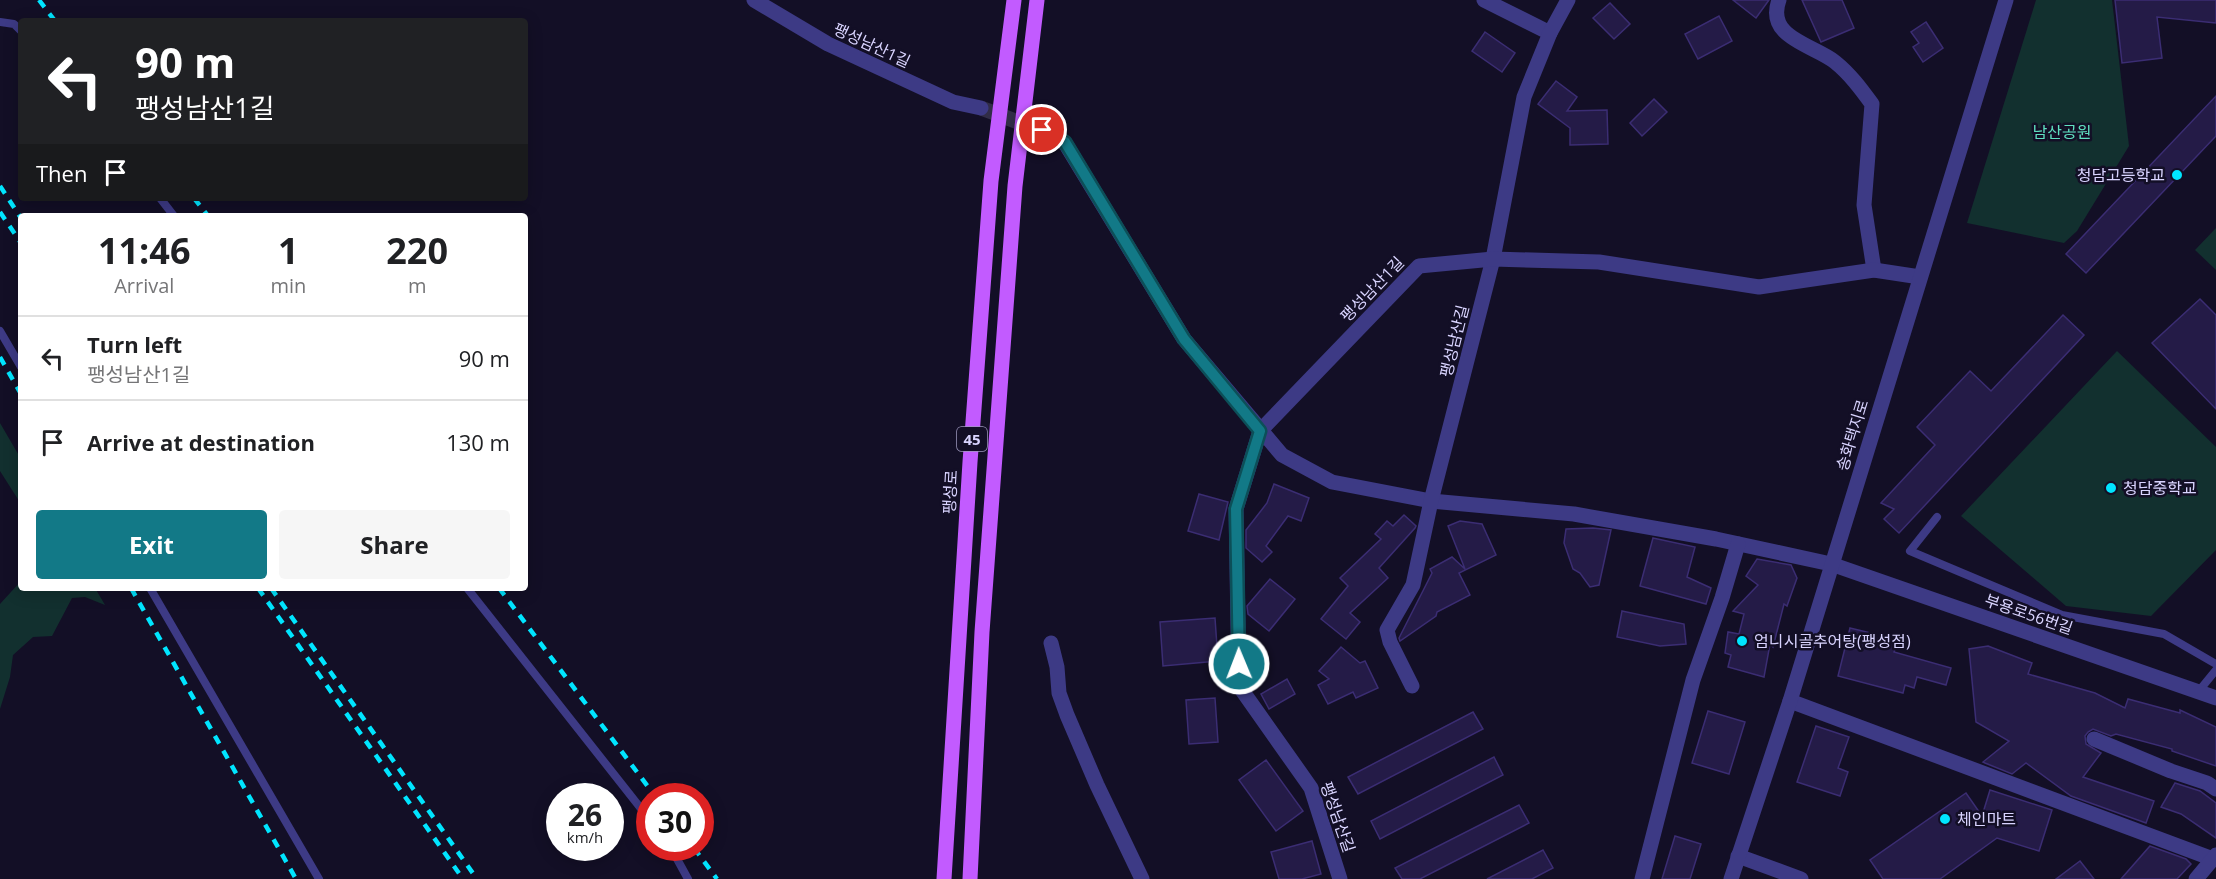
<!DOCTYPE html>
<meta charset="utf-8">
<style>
:root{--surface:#fff;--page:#f6f6f6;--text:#202124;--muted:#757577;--line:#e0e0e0;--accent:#127987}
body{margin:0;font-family:"Open Sans","Noto Sans KR",sans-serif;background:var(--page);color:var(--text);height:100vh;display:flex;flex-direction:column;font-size:22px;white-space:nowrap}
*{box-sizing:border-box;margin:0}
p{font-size:20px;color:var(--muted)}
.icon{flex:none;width:33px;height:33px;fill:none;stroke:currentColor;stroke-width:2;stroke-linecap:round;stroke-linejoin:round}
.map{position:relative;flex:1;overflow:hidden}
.side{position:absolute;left:18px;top:213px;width:510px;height:378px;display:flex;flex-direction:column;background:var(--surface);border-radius:6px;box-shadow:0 3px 15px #0003}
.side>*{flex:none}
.banner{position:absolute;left:18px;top:18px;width:510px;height:183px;border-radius:6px;box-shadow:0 3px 15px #0003;background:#202124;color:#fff;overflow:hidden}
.speed{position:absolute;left:546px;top:783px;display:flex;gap:12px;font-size:30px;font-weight:700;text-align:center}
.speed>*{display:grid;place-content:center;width:78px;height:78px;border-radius:50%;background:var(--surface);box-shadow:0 3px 15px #0003;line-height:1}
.speed small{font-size:15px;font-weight:400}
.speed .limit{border:9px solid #d22;background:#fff;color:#111}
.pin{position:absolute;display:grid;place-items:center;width:51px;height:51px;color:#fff;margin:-26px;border:3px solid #fff;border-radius:50%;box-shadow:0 2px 6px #0007}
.me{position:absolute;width:66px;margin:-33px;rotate:359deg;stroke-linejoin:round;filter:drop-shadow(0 0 4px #0008)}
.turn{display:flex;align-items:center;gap:21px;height:126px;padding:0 18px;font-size:27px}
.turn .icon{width:78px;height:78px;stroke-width:2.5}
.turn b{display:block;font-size:42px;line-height:51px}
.then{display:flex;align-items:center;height:57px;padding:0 18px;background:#0003;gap:12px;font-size:22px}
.eta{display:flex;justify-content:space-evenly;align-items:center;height:102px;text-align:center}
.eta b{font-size:36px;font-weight:700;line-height:42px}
.button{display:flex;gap:12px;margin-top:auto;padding:12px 18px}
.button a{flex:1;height:69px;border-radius:6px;background:var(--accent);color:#fff;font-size:24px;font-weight:700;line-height:69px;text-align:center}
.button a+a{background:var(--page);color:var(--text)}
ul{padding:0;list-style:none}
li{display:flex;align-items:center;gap:18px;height:84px;padding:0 18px;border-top:2px solid var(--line)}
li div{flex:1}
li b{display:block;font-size:22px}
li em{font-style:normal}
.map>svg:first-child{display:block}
.green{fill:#12302f}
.building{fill:#241b47;stroke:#3b2d73;stroke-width:1.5}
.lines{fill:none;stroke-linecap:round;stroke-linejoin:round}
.minor-tunnel{stroke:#312d47;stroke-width:15;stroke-dasharray:15 8;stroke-linecap:butt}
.service{stroke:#3d3a85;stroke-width:8}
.minor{stroke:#3d3a85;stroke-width:15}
.tertiary{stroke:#3d3a85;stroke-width:15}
.primary{stroke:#c25bff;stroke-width:15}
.rail{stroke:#00e5ff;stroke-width:4.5;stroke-dasharray:9 8;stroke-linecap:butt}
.route-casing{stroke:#0c4f58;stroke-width:15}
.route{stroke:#127987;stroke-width:10}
.poi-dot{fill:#00e5ff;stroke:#130f26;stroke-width:2}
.labels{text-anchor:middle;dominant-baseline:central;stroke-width:5;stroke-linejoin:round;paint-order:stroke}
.shield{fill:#130f26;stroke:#9e99be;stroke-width:1.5}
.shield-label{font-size:15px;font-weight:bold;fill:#d9d4ff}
.street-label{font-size:16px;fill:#d9d4ff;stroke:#130f26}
.park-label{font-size:16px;fill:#5fe0c0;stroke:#130f26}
.poi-label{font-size:16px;fill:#d9d4ff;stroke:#130f26;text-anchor:start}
</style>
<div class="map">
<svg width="2216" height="879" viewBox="0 0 2216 879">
<rect width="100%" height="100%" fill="#130f26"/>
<g class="green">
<path d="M2036 0H2112L2129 146 2077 231 2064 243 1967 223Z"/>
<path d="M2216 228V270L2195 250Z"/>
<path d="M2117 351 2216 447V550L2151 616 2066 606 1961 516Z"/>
<path d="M0 423 21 459V504L0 471Z"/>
<path d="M21 581V588H95L105 605 85 597 72 598 52 636 33 637 13 655 10 677 0 709V604Z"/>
</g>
<g class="building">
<path d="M1733 0H1769L1756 18Z"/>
<path d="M1802 0H1842L1854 28 1821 42Z"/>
<path d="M2115 0H2216V23L2157 17 2162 58 2122 63Z"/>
<path d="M1610 3 1630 24 1614 39 1593 18Z"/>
<path d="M1719 16 1732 41 1698 59 1685 34Z"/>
<path d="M1926 22 1943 48 1923 62 1913 47 1919 43 1911 32Z"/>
<path d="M1485 32 1515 53 1502 72 1472 51Z"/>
<path d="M1556 81 1577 97 1567 111 1607 110 1608 144 1570 145V128L1538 104Z"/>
<path d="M2216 96V136L2086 273 2066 254Z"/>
<path d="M1654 99 1667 112 1642 136 1630 123Z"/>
<path d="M2200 299 2216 315V409L2152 343Z"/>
<path d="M2063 315 2084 335 1899 533 1884 519 1894 509 1881 503 1935 445 1917 427 1970 371 1991 391Z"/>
<path d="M1274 484 1309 498 1301 521 1288 516 1266 546 1272 552 1262 562 1246 548V530L1267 503Z"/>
<path d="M1199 494 1228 502 1219 540 1188 531Z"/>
<path d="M1404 515 1416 526 1415 528 1379 568 1388 578 1350 613 1360 622 1346 639 1321 619 1348 586 1340 578 1381 539 1375 534 1387 521 1393 526Z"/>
<path d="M1460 521 1482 524 1496 555 1459 573 1470 595 1437 612 1436 616 1400 641 1399 638 1432 573 1430 569 1452 557 1465 569 1448 526Z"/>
<path d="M1593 528 1611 530 1599 585 1590 587 1580 573 1573 569 1564 543 1566 529Z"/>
<path d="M1653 538 1695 547 1687 577 1711 588 1706 604 1640 586Z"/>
<path d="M1757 559 1791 565 1797 578 1787 606 1784 604 1773 647 1770 644 1764 677 1728 667 1731 655 1725 653 1728 632 1739 634 1744 614 1733 611 1758 585 1746 576Z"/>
<path d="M1270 579 1295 599 1269 631 1248 614 1247 606Z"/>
<path d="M1622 611 1684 624 1686 644 1660 646 1617 637Z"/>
<path d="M1215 618 1218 661 1163 666 1160 622Z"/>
<path d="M1850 628 1871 633 1870 637 1897 643 1894 652 1951 668 1946 685 1917 677 1914 688 1905 685 1903 693 1838 676Z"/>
<path d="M1988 646 2032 663 2028 674 2095 693 2125 708 2128 699 2180 713V710L2216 727V766L2172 751V749L2116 734 2111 736 2093 729 2088 732 2085 736 2086 744 2101 753 2083 777 2154 801 2146 823 2071 796 2026 763 2012 774 1985 763 1983 762 2009 741 1976 722 1969 649Z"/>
<path d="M1341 647 1360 663 1365 661 1378 688 1356 698 1353 692 1328 704 1318 685 1329 679 1319 671Z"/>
<path d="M1287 679 1295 694 1269 709 1261 694Z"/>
<path d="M1215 698 1218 742 1189 744 1186 700Z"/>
<path d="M1708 711 1745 722 1729 774 1692 763Z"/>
<path d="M1473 712 1483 729 1358 794 1348 777Z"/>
<path d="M1816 726 1849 737 1838 768 1848 772 1840 796 1797 782Z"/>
<path d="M1494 757 1503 775 1380 839 1371 821Z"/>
<path d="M1266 760 1303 811 1276 831 1239 780Z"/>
<path d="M2175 783 2200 791 2216 803V838L2181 814 2161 807Z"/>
<path d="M1990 790 2052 810 2039 851 1997 838 1940 879H1883L1870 860 1966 793 1982 816Z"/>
<path d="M1519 805 1529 823 1420 879H1402L1395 868Z"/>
<path d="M1675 836 1701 844 1690 879H1662Z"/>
<path d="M1312 841 1321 874 1302 879H1279L1271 852Z"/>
<path d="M2150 846 2186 859 2191 864 2177 879H2121Z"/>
<path d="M1543 850 1553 868 1532 879H1487Z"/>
<path d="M2080 861 2094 879H2056Z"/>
</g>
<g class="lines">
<path class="minor-tunnel" d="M981 108 1042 131"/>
<g class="service">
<path d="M0 22 14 24 21 31"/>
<path d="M160 198 174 216"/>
<path d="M0 331 21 367"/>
<path d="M1937 517 1910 551 2062 615 2164 634 2216 664"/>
<path d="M150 588 319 879"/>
<path d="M467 588 650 820"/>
<path d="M2198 692 2216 670"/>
<path d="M671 848 688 879"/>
</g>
<g class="minor">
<path d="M754 0 828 44 953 102 981 108"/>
<path d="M1484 0 1550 33"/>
<path d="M1779 0C1765 38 1814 45 1835 62 1850 74 1861 89 1872 104L1864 205 1874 270"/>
<path d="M1042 131 1065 143 1184 339 1282 455 1332 482 1431 501 1574 514 1716 539 1831 564 2216 698"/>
<path d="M1051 643 1057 667 1059 693 1067 715 1097 785 1142 879"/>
<path d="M1412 686 1390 642 1387 630 1413 585 1431 501 1493 259 1524 97 1550 33 1568 0"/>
<path d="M1790 701 2213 859"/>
<path d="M2094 739 2171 771 2207 783 2216 789"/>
<path d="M1738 856 1801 879"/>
<path d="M1340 879 1311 788 1239 686 1236 509 1260 431 1419 266 1493 259 1599 262 1759 287 1874 270 1920 277"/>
<path d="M1642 879 1693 680 1722 598 1738 544"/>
<path d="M2196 879 2216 855"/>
</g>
<path class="tertiary" d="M1731 879 1790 701 2006 0"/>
<g class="primary">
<path d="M944 879 970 462 991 181 1014 0"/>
<path d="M970 879 982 632 1015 186 1037 0"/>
</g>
<g class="rail">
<path d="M39 0 55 21"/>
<path d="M0 186 21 218"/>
<path d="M194 198 208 216"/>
<path d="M0 212 21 243"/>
<path d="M0 357 21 394"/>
<path d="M131 588 296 879"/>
<path d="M258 588 463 879"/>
<path d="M271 588 477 879"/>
<path d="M499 588 655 796"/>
<path d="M694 848 717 879"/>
</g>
</g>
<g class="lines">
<defs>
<path id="route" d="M1042 130 1065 142 1184 339 1260 431 1236 509 1239 664"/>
</defs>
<use href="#route" class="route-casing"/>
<use href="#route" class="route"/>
</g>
<g class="poi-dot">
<circle cx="2177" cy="175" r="6"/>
<circle cx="2111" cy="488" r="6"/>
<circle cx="1742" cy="641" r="6"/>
<circle cx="1945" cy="819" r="6"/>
</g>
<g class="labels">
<rect class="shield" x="957" y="427" width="30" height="24" rx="4.5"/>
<g class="shield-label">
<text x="972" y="439">45</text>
</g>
<g class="street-label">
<text transform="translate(872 45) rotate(25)">팽성남산1길</text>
<text transform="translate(1372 289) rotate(-46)">팽성남산1길</text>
<text transform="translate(1454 341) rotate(-76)">팽성남산길</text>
<text transform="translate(1852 435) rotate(-73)">송화택지로</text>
<text transform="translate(950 492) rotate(-87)">팽성로</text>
<text transform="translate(2029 614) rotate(19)">부용로56번길</text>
<text transform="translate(1338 817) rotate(71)">팽성남산길</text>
</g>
<g class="park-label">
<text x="2062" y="132">남산공원</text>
</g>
<g class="poi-label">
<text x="2165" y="175" text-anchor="end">청담고등학교</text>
<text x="2123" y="488">청담중학교</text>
<text x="1754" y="641">엄니시골추어탕(팽성점)</text>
<text x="1957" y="819">체인마트</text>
</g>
</g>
</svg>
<div class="speed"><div>26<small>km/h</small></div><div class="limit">30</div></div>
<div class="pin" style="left:1042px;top:130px;background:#d93025"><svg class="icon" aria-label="arrive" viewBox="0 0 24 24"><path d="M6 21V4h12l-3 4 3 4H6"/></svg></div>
<svg class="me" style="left:1239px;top:664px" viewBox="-20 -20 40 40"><circle r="17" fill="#127987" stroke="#fff" stroke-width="3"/><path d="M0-11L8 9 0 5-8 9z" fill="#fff"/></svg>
<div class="banner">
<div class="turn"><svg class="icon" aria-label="left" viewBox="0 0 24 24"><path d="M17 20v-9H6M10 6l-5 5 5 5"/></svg><div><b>90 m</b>팽성남산1길</div></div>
<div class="then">Then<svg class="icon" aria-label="arrive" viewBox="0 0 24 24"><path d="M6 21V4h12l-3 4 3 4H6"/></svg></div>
</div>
<section class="side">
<div class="eta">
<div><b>11:46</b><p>Arrival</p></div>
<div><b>1</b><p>min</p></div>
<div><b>220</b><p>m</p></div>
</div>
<ul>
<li><svg class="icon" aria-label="left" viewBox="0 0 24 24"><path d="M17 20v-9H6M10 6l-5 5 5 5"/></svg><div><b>Turn left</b><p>팽성남산1길</p></div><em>90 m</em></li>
<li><svg class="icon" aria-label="arrive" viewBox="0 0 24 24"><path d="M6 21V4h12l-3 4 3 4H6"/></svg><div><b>Arrive at destination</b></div><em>130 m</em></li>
</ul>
<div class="button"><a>Exit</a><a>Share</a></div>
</section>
</div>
